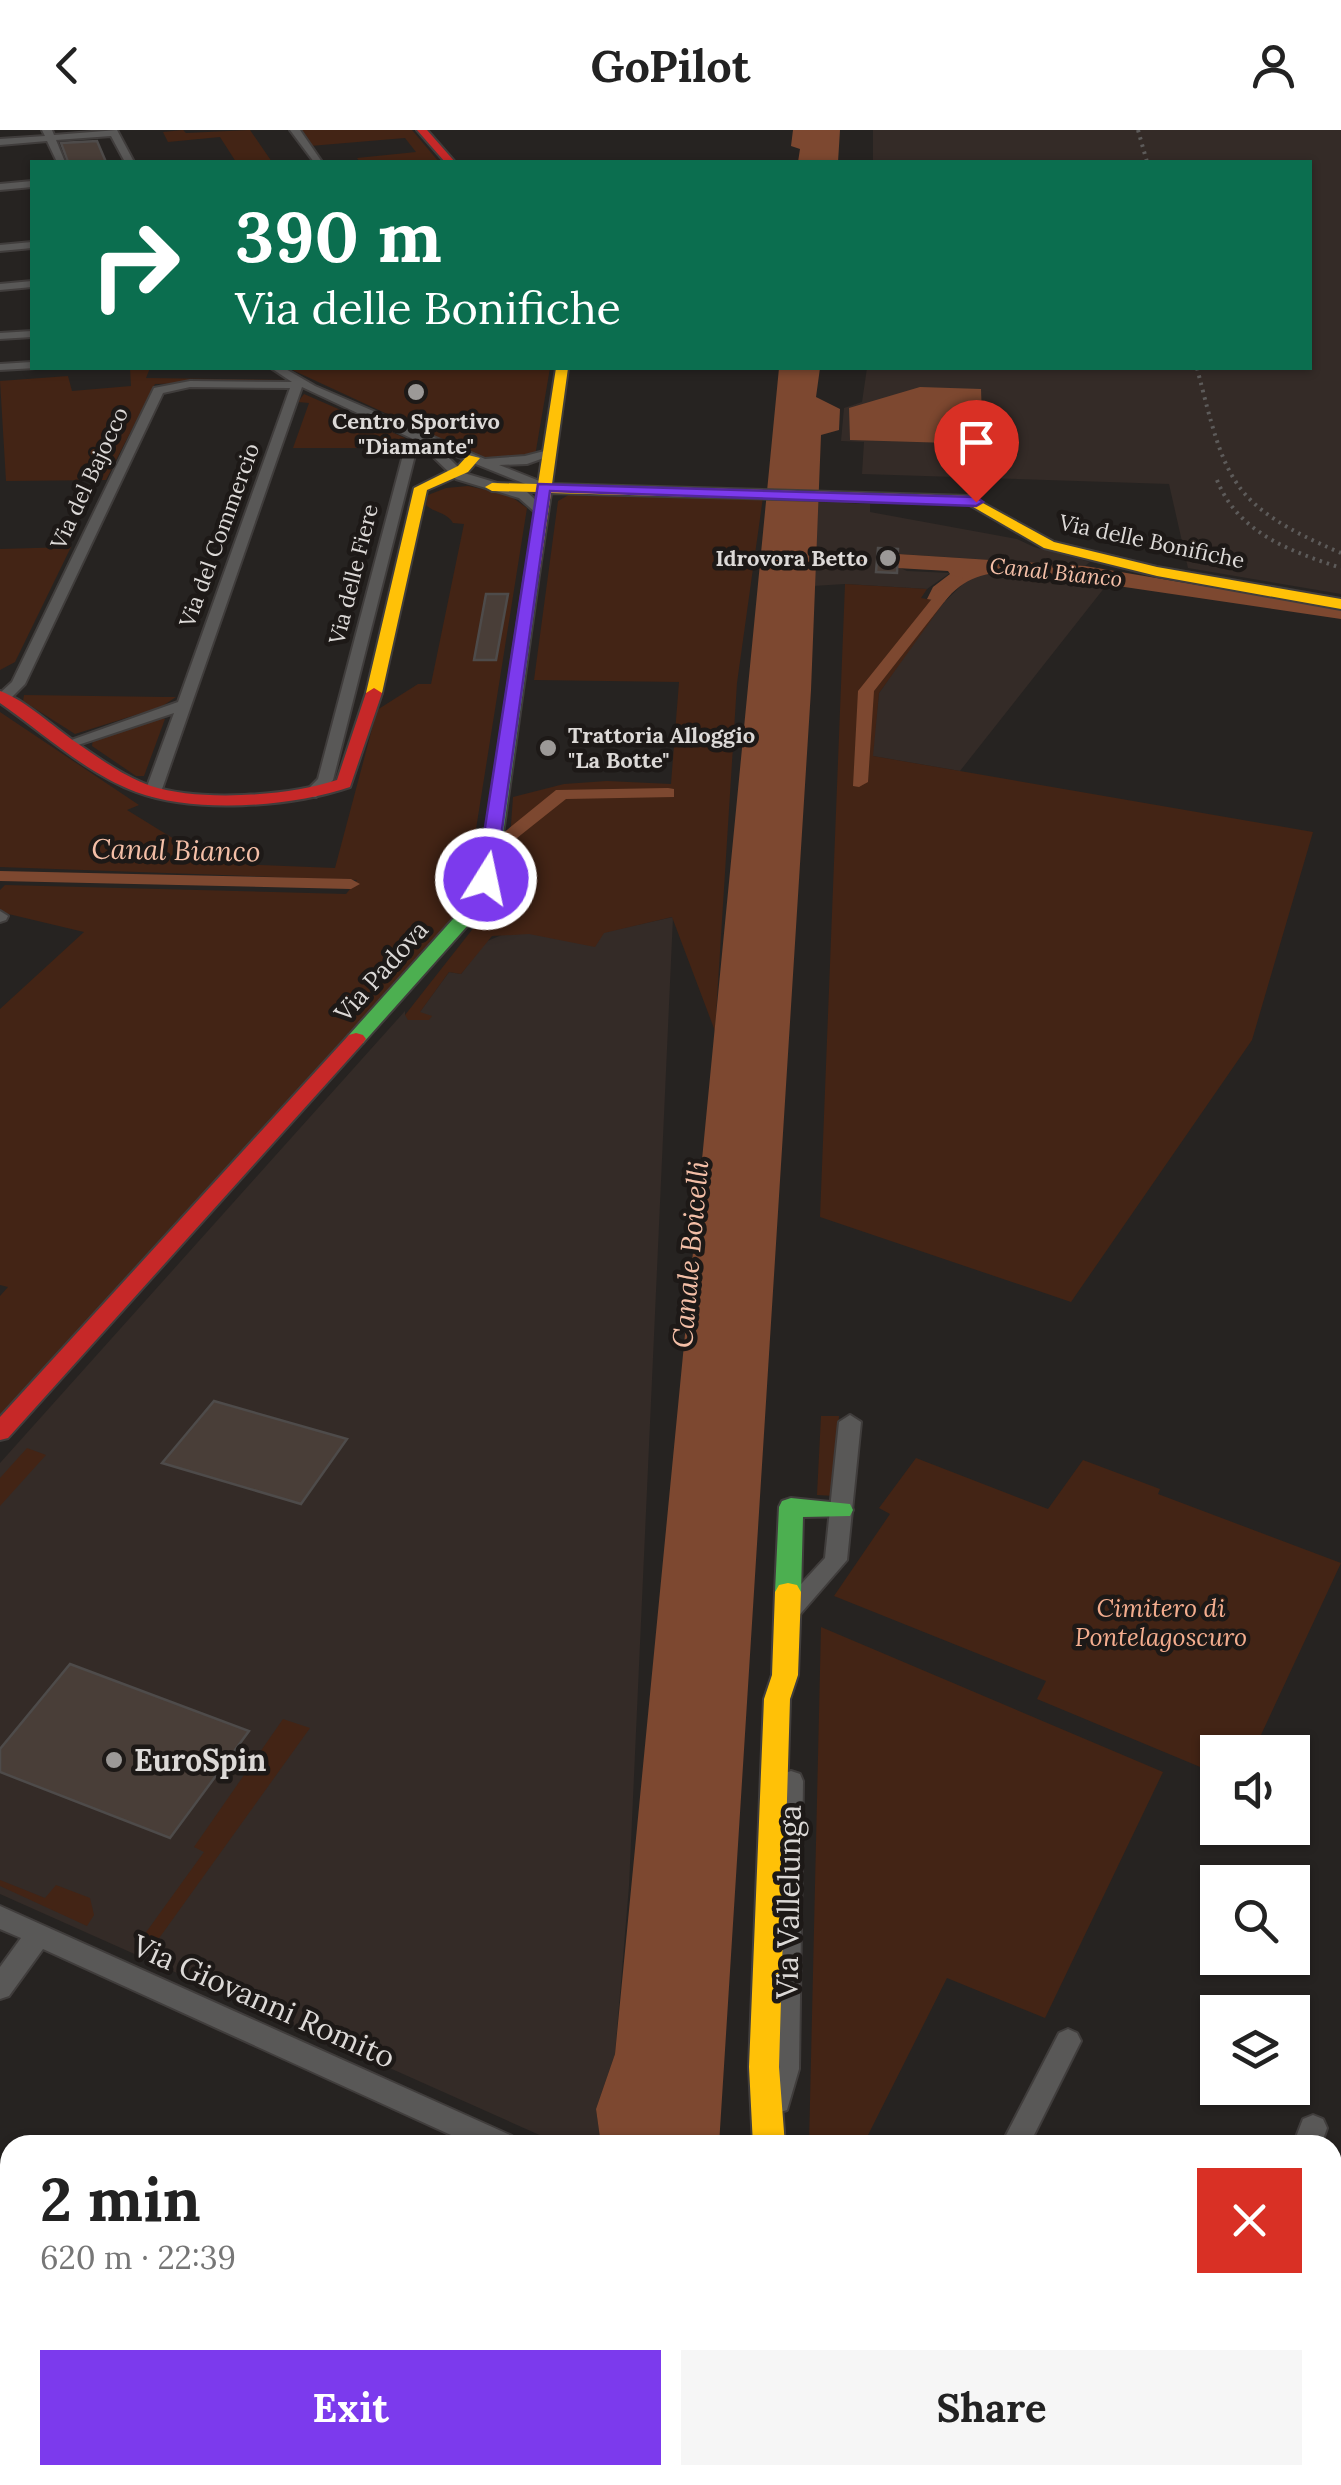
<!DOCTYPE html>
<meta charset="utf-8">
<style>
:root{--surface:#fff;--page:#f6f6f6;--text:#222;--muted:#767676;--accent:#7c3aed}
body{margin:0;font-family:Lora,serif;background:var(--page);color:var(--text);height:100vh;display:flex;flex-direction:column;font-size:38px;white-space:nowrap}
*{box-sizing:border-box;margin:0}
p{font-size:32px;color:var(--muted)}
.icon{flex:none;width:55px;height:55px;fill:none;stroke:currentColor;stroke-width:2;stroke-linecap:round;stroke-linejoin:round}
.map{position:relative;flex:1;overflow:hidden}
.panel{position:absolute;left:0px;top:2005px;width:1342px;height:350px;display:flex;flex-direction:column;background:var(--surface);border-radius:30px 30px 0 0;box-shadow:0 2px 8px #0004}
.panel>*{flex:none}
.banner{position:absolute;left:30px;top:30px;width:1282px;height:210px;border-radius:0px;box-shadow:0 2px 8px #0004;background:#0b6e4f;color:#fff;overflow:hidden}
.controls{position:absolute;left:1200px;top:1605px;display:grid;gap:20px}
.controls a{display:grid;place-items:center;width:110px;height:110px;border-radius:0px;background:var(--surface);box-shadow:0 2px 8px #0004;font-size:50px}
.pin{position:absolute;display:grid;place-items:center;width:85px;height:85px;color:#fff;margin:-102px -42px;border-radius:50% 50% 50% 0;rotate:-45deg;box-shadow:0 0 10px #0007}
.pin .icon{rotate:45deg}
.me{position:absolute;width:110px;margin:-55px;rotate:10deg;stroke-linejoin:round;filter:drop-shadow(0 0 8px #0008)}
.turn{display:flex;align-items:center;gap:35px;height:210px;padding:0 40px;font-size:45px}
.turn .icon{width:130px;height:130px;stroke-width:2.5}
.turn b{display:block;font-size:70px;line-height:85px}
.round{display:grid;place-items:center;flex:none;width:105px;height:105px;border-radius:0px;background:var(--page)}
.headline{display:flex;align-items:center;justify-content:space-between;height:170px;padding:0 40px}
h1{font-size:60px;font-weight:800;line-height:75px}
.primary-button{display:flex;gap:20px;margin-top:auto;padding:20px 40px}
.primary-button a{flex:1;height:115px;border-radius:0px;background:var(--accent);color:#fff;font-size:40px;font-weight:800;line-height:115px;text-align:center}
.primary-button a+a{background:var(--page);color:var(--text)}
header{display:flex;justify-content:space-between;align-items:center;height:130px;padding:0 40px;background:var(--surface);font-size:45px;font-weight:800}
.map>svg:first-child{display:block}
.built{fill:#342b27}
.green{fill:#432415}
.water{fill:#7d4830}
.lines{fill:none;stroke-linecap:round;stroke-linejoin:round}
.canal{fill:#7d4830;fill-rule:evenodd}
.building{fill:#493e38;stroke:#4e4b4a;stroke-width:2.5}
.street-casing{stroke:#403d3c;stroke-width:4}
.fast-casing{stroke:#403d3c;stroke-width:4}
.slow-casing{stroke:#403d3c;stroke-width:4}
.jam-casing{stroke:#403d3c;stroke-width:4}
.street{fill:#595857;fill-rule:evenodd}
.fast{fill:#4caf50;fill-rule:evenodd}
.slow{fill:#ffc107;fill-rule:evenodd}
.jam{fill:#c62828;fill-rule:evenodd}
.rail{stroke:#5d5b5a;stroke-width:4;stroke-dasharray:2.5 5;stroke-linecap:butt}
.route{fill:#7c3aed;stroke:#51269a;stroke-width:2.5}
.poi-dot{fill:#9c9997;stroke:#1d1917;stroke-width:4}
.labels{text-anchor:middle;dominant-baseline:central;stroke-width:9;stroke-linejoin:round;paint-order:stroke}
.far-poi-label{font-size:22px;font-weight:bold;fill:#dcd9d7;stroke:#1d1917}
.far-street-label{font-size:22px;fill:#dcd9d7;stroke:#1d1917}
.far-water-label{font-size:22px;font-style:italic;fill:#f4bfa7;stroke:#1d1917}
.street-label{font-size:25px;fill:#dcd9d7;stroke:#1d1917}
.park-label{font-size:25px;font-style:italic;fill:#f4ad8e;stroke:#1d1917}
.water-label{font-size:28px;font-style:italic;fill:#f4bfa7;stroke:#1d1917}
.near-poi-label{font-size:30px;font-weight:bold;fill:#dcd9d7;stroke:#1d1917;text-anchor:start}
.near-street-label{font-size:30px;fill:#dcd9d7;stroke:#1d1917}
</style>
<header><svg class="icon" aria-label="back" viewBox="0 0 24 24"><path d="M15 5l-7 7 7 7"/></svg>GoPilot<svg class="icon" aria-label="person" viewBox="0 0 24 24"><circle cx="12" cy="8" r="4"/><path d="M4 21q1-7 8-7t8 7"/></svg></header>
<div class="map">
<svg width="1341" height="2355" viewBox="0 0 1341 2355">
<rect width="100%" height="100%" fill="#262321"/>
<g class="built">
<path d="M873 0H1341V464L1188 438 1169 354 862 344 864 312 841 311 844 278 862 272 867 238H1310V32H873Z"/>
<path d="M817 372 870 374V382L1017 409 1034 417 1090 432 1085 436 899 424 898 437 907 441 950 443 927 459 845 454 813 456Z"/>
<path d="M1016 441 1105 457 960 641 872 626 879 563 936 480 967 450 983 443Z"/>
<path d="M673 787 629 1756 615 1924 596 1979 601 2015H562L0 1764V1333L405 881V885L419 883 449 842 461 844 485 812 504 804 605 802Z"/>
</g>
<g class="green">
<path d="M183 0 186 3 250 0 272 32H236L220 7 168 12 163 2Z"/>
<path d="M298 0H412L439 32H360L357 28 416 22 405 8 310 16Z"/>
<path d="M130 238H150L146 248 289 250 155 254 106 350 6 351 0 251 68 246 72 261 131 256Z"/>
<path d="M288 238H550L535 326 497 331 480 327Z"/>
<path d="M304 264 405 308 409 318H293L309 273 298 272Z"/>
<path d="M468 356 509 365 527 378 463 781 0 1288V1166L8 1157 0 1155V879L84 802 0 782V760L5 755 346 764 357 750 0 737V582L139 675 127 680 213 733 335 738 377 580 418 554H431L464 394 453 393C447 382 434 383 426 375L428 365 446 358Z"/>
<path d="M572 363 763 367 737 553 715 901 672 787 604 803 595 817 529 804 492 806 461 844 449 842 420 882 432 886 429 890H408L405 885 497 768 509 722 513 667 564 654 607 651 671 654 679 552 534 550 558 371Z"/>
<path d="M71 417 15 532 0 540V419Z"/>
<path d="M845 454 927 459 921 468 944 472 879 563 873 626 1313 702 1252 910 1071 1172 820 1087Z"/>
<path d="M24 565 165 567H176L161 577 75 604 23 571Z"/>
<path d="M157 588 165 589 144 646H136L92 616 93 609Z"/>
<path d="M821 1286H839L835 1366 817 1365Z"/>
<path d="M27 1318 46 1325 0 1376V1348Z"/>
<path d="M916 1328 1048 1379 1083 1330 1160 1359 1158 1364 1341 1433 1253 1622H1218L1217 1644 1037 1569 1046 1551 834 1466 890 1384 879 1378Z"/>
<path d="M821 1497 1163 1642 1045 1888 947 1848 863 2015H809Z"/>
<path d="M283 1589 310 1598 147 1825 134 1819 204 1722 194 1717Z"/>
<path d="M0 1750 45 1768 56 1755 90 1768 94 1785 87 1796 0 1756Z"/>
<path d="M0 2160 10 2164V2345H131L125 2355H0Z"/>
</g>
<g class="water">
<path d="M793 0H840L838 32H798L800 19 791 16Z"/>
<path d="M779 238H820L816 267 840 279 839 300 821 305 811 560 719 2015H601L596 1979 615 1924Z"/>
<path d="M920 257 981 259 983 314 850 310 849 278Z"/>
<path d="M898 424 1085 436 1341 479V489L1016 441C985 443 965 446 944 472L927 469 933 457 950 444 948 441 897 438Z"/>
<path d="M549 2345H701L700 2355H548Z"/>
</g>
<g class="lines">
<g class="canal">
<path d="M785 424 862 426 869 430 862 434 780 431V425Z"/>
<path d="M951 445 963 448 874 561 868 652 859 657 853 656 858 561Z"/>
<path d="M668 658 674 659V667L566 669 517 708 511 709 502 704 556 660Z"/>
<path d="M0 741 351 749 360 754 351 759 0 751Z"/>
</g>
</g>
<g class="building">
<path d="M97 11 106 32H68L61 13Z"/>
<path d="M878 418 898 419 897 443 876 442Z"/>
<path d="M486 464H508L496 530H474Z"/>
<path d="M214 1271 347 1309 301 1374 162 1333Z"/>
<path d="M70 1534 249 1601 170 1708 0 1642V1619Z"/>
</g>
<g class="lines">
<defs>
<g id="street">
<path d="M42 0H52L54 5 117 0 134 32H125L111 6 56 10 65 32H57L47 11 0 15V9L45 6Z"/>
<path d="M290 0H300L322 32H314Z"/>
<path d="M32 51V57L0 60V54Z"/>
<path d="M32 112V118L0 121V115Z"/>
<path d="M32 151V157L0 160V154Z"/>
<path d="M32 201V207L0 209V203Z"/>
<path d="M32 232V238H36L0 240V234Z"/>
<path d="M271 238H284L315 256 485 329 525 326 552 319V325L527 334 499 335 547 354V360L543 361 441 320 464 343 527 362 546 380 536 383 519 368 456 349 421 315 415 325 333 650 316 667H306L303 664 318 649 403 325 413 309 302 257 161 662 153 667 148 665 145 662 174 583 75 616H65L63 613 178 572 290 258 190 257 163 263 25 554 8 571 0 572V563L12 552 154 258 190 251 292 252Z"/>
<path d="M0 781 8 786 6 790 0 792Z"/>
<path d="M850 1285 861 1292 847 1430 796 1489 788 1492 780 1489 777 1483 780 1477 825 1428 839 1292Z"/>
<path d="M791 1641 800 1644 803 1651 799 1939 787 1980 777 1983 767 1980 763 1971 771 1939 779 1651 782 1644Z"/>
<path d="M0 1776 512 2006 516 2015H473L43 1819 9 1866 0 1869V1837L21 1808 0 1799Z"/>
<path d="M1068 1899 1077 1903 1081 1911 1029 2015H1001L1059 1903Z"/>
<path d="M1313 1985 1323 1989 1327 1998 1321 2015H1293L1303 1989Z"/>
<path d="M769 2345H800L804 2355H773Z"/>
<path d="M1218 2345H1267L1271 2355H1222Z"/>
</g>
<g id="fast">
<path d="M532 441 539 445 499 733 477 785 363 913H349L346 909 349 905 462 779 481 733 525 445Z"/>
<path d="M791 1368 850 1374 853 1380 850 1386 803 1387 801 1462 797 1469H779L775 1462 779 1377 782 1371Z"/>
</g>
<g id="slow">
<path d="M556 238H568L552 354 970 366 1054 412 1157 437 1341 469V479L1157 446 1044 418 968 374 551 363 539 445 527 448 537 362 492 361 485 357 492 353 538 354Z"/>
<path d="M468 325 480 328 468 342 427 360 382 563 368 566 366 563 414 358 458 336Z"/>
<path d="M788 1453 797 1455 801 1462 798 1545 790 1569 779 1937 785 2015H753L749 1937 764 1569 772 1545 775 1462 779 1455Z"/>
</g>
<g id="jam">
<path d="M417 0H427L455 32H445Z"/>
<path d="M374 558 382 563 350 657C291 677 195 684 136 662 86 643 43 603 0 573V561C27 571 53 597 77 613 100 629 125 647 151 656 200 672 289 666 337 650L366 563Z"/>
<path d="M356 903 363 905 366 909 363 913 8 1308 0 1310V1287L349 905Z"/>
</g>
</defs>
<use href="#street" class="street-casing"/>
<use href="#fast" class="fast-casing"/>
<use href="#slow" class="slow-casing"/>
<use href="#jam" class="jam-casing"/>
<use href="#street" class="street"/>
<use href="#fast" class="fast"/>
<use href="#slow" class="slow"/>
<use href="#jam" class="jam"/>
<g class="rail">
<path d="M1138 0 1147 32"/>
<path d="M1197 238C1226 351 1229 375 1341 423"/>
<path d="M1217 350C1238 403 1290 421 1341 438"/>
</g>
</g>
<path class="route" d="M538 354 976 367 983 372 976 376 550 361 495 749 486 754 477 749Z"/>
<g class="poi-dot">
<circle cx="416" cy="262" r="10"/>
<circle cx="888" cy="428" r="10"/>
<circle cx="548" cy="618" r="10"/>
<circle cx="114" cy="1630" r="10"/>
</g>
<g class="labels">
<g class="far-poi-label">
<text x="416" y="291">Centro Sportivo<tspan x="416" dy="25">"Diamante"</tspan></text>
<text x="868" y="428" text-anchor="end">Idrovora Betto</text>
<text x="568" y="605" text-anchor="start">Trattoria Alloggio<tspan x="568" dy="25">"La Botte"</tspan></text>
</g>
<g class="far-street-label">
<text transform="translate(89 348) rotate(-65)">Via del Bajocco</text>
<text transform="translate(219 405) rotate(-70)">Via del Commercio</text>
<text transform="translate(1152 411) rotate(12)">Via delle Bonifiche</text>
<text transform="translate(353 444) rotate(-76)">Via delle Fiere</text>
</g>
<g class="far-water-label">
<text transform="translate(1056 442) rotate(6)">Canal Bianco</text>
</g>
<g class="street-label">
<text transform="translate(381 841) rotate(-48)">Via Padova</text>
</g>
<g class="park-label">
<text x="1161" y="1478">Cimitero di<tspan x="1161" dy="29">Pontelagoscuro</tspan></text>
</g>
<g class="water-label">
<text transform="translate(176 720) rotate(1)">Canal Bianco</text>
<text transform="translate(690 1124) rotate(-85)">Canale Boicelli</text>
</g>
<g class="near-poi-label">
<text x="134" y="1630">EuroSpin</text>
</g>
<g class="near-street-label">
<text transform="translate(788 1772) rotate(-89)">Via Vallelunga</text>
<text transform="translate(264 1871) rotate(24)">Via Giovanni Romito</text>
</g>
</g>
</svg>
<div class="controls">
<a><svg class="icon" aria-label="sound" viewBox="0 0 24 24"><path d="M4 9h4l5-4v14l-5-4H4zM17 9q2 3 0 6"/></svg></a>
<a><svg class="icon" aria-label="search" viewBox="0 0 24 24"><circle cx="10" cy="10" r="6"/><path d="M15 15l6 6"/></svg></a>
<a><svg class="icon" aria-label="layers" viewBox="0 0 24 24"><path d="M12 4l9 5-9 5-9-5zM3 14l9 5 9-5"/></svg></a>
</div>
<div class="pin" style="left:976px;top:372px;background:#d93025"><svg class="icon" aria-label="arrive" viewBox="0 0 24 24"><path d="M6 21V4h12l-3 4 3 4H6"/></svg></div>
<svg class="me" style="left:486px;top:749px" viewBox="-20 -20 40 40"><circle r="17" fill="#7c3aed" stroke="#fff" stroke-width="3"/><path d="M0-11L8 9 0 5-8 9z" fill="#fff"/></svg>
<div class="banner">
<div class="turn"><svg class="icon" aria-label="right" viewBox="0 0 24 24"><path d="M7 20v-9h11M14 6l5 5-5 5"/></svg><div><b>390 m</b>Via delle Bonifiche</div></div>
</div>
<section class="panel">
<div class="headline"><div><h1>2 min</h1><p>620 m · 22:39</p></div><a class="round" style="background:#d93025;color:#fff"><svg class="icon" aria-label="close" viewBox="0 0 24 24"><path d="M6 6l12 12M18 6L6 18"/></svg></a></div>
<div class="primary-button"><a>Exit</a><a>Share</a></div>
</section>
</div>
